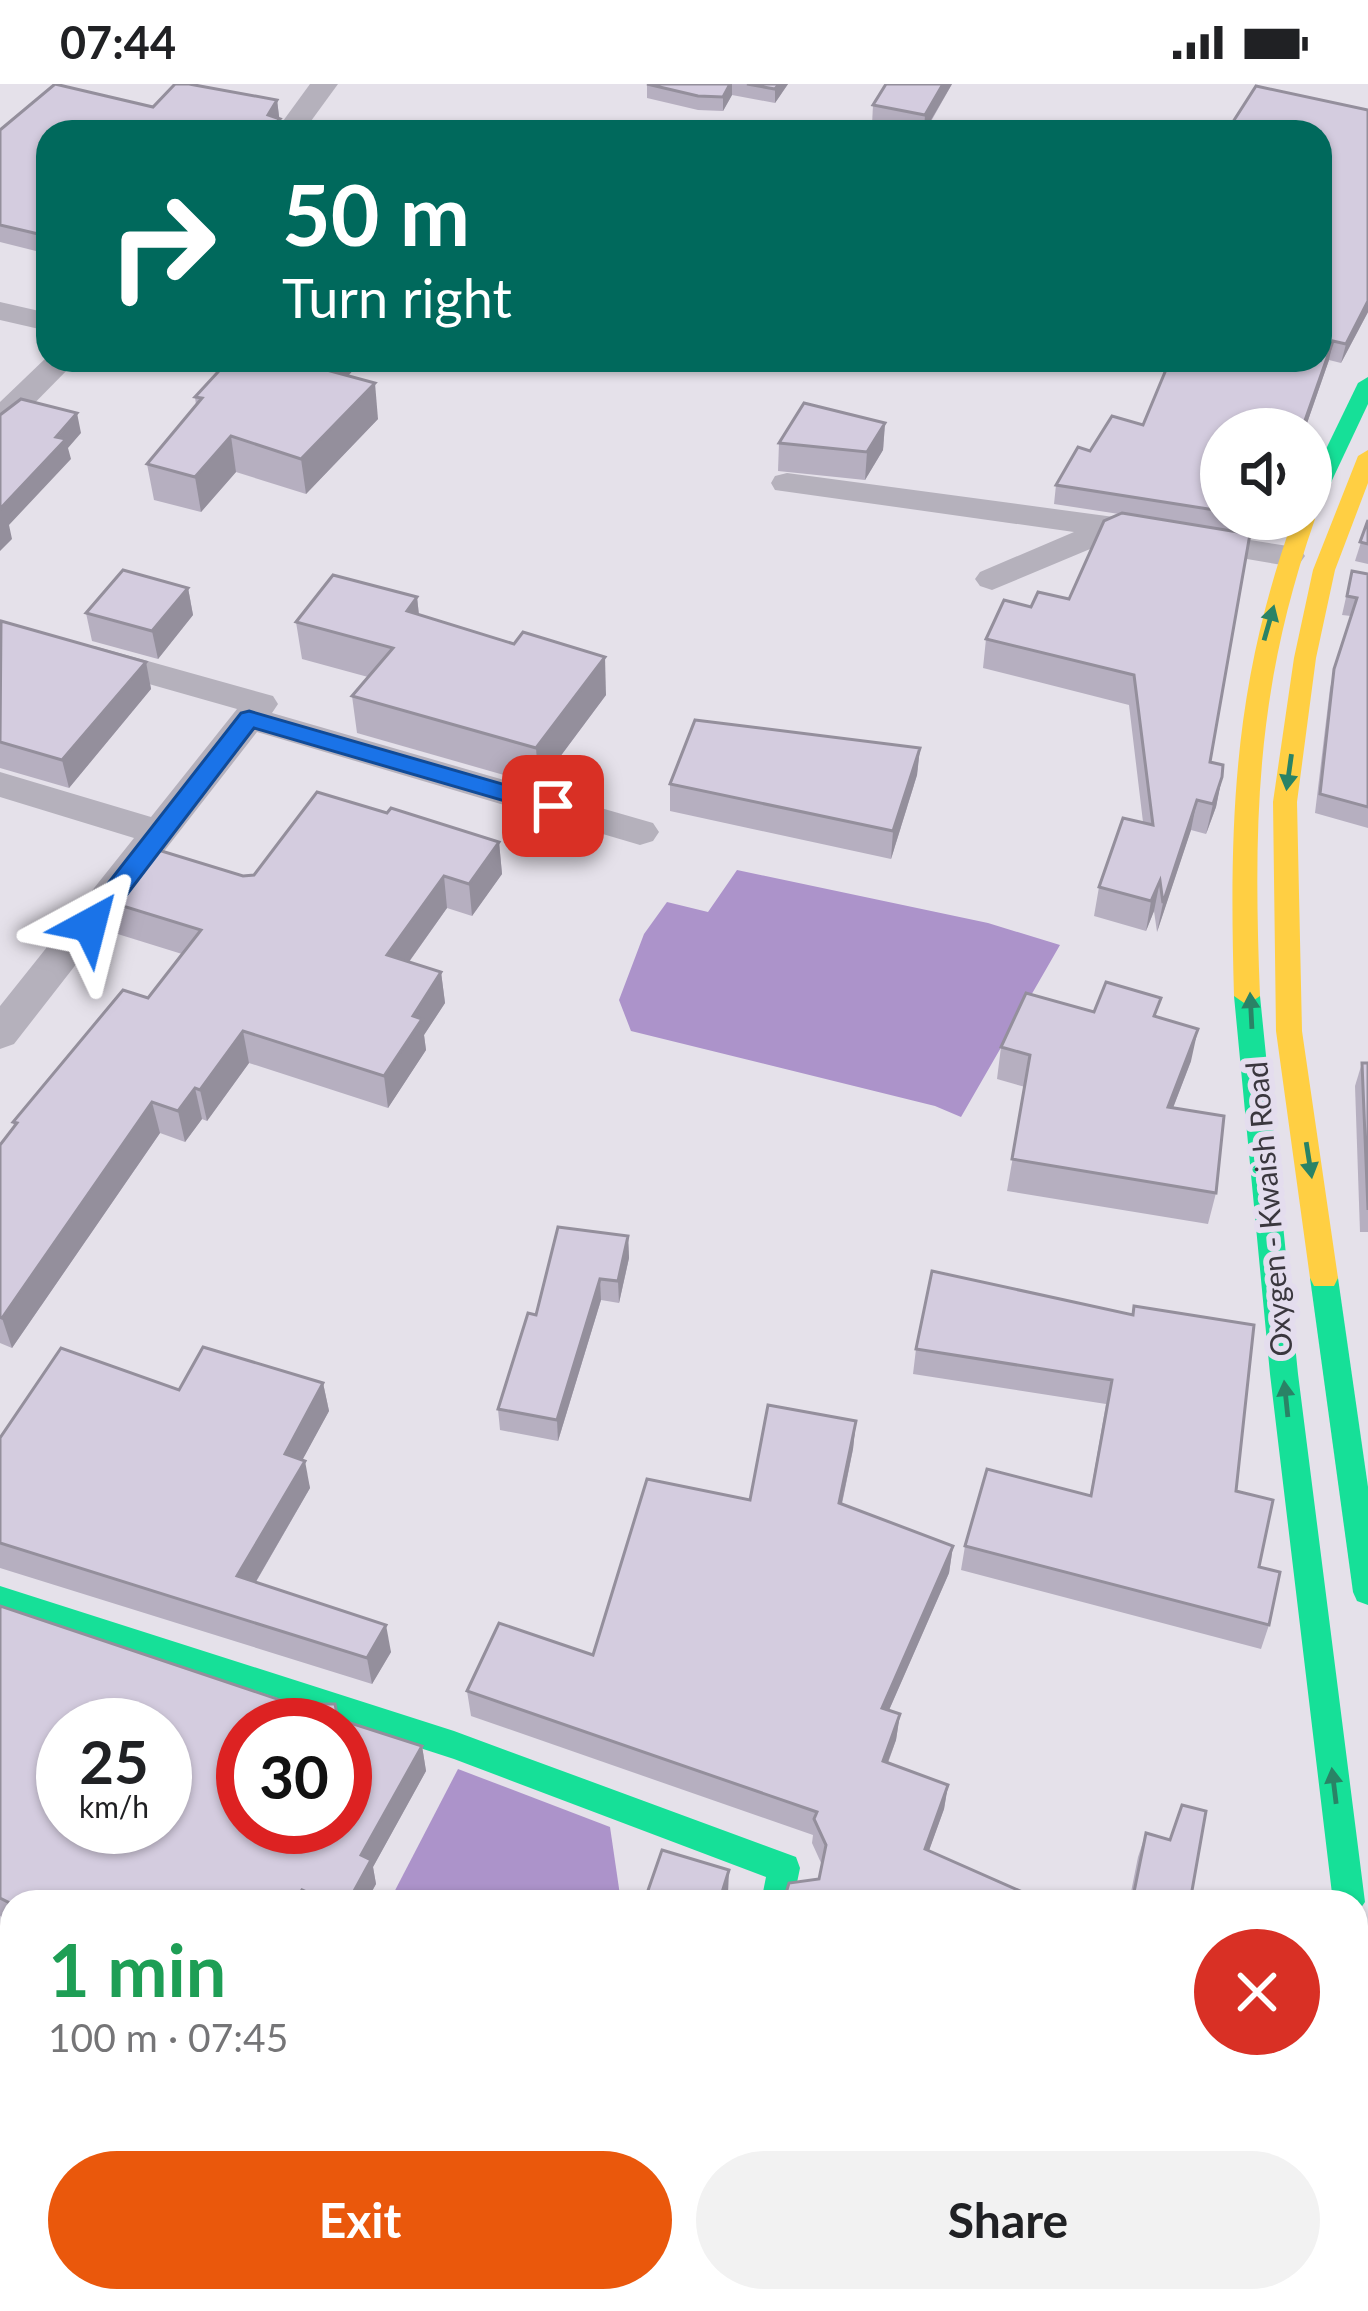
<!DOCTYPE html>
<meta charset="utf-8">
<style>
:root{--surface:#fff;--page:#f2f2f2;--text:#202124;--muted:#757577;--accent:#ea580c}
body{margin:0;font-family:Lato,sans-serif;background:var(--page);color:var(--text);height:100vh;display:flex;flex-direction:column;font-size:45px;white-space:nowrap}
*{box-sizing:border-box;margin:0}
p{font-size:39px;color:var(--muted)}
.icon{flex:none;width:66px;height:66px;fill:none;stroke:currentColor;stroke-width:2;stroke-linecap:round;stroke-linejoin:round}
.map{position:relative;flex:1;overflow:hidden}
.panel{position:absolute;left:0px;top:1806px;width:1368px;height:423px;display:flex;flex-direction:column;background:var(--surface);border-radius:36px 36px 0 0;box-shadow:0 3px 9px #0004}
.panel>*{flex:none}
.hud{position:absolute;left:36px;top:36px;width:1296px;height:252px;border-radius:36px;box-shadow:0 3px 9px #0004;background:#00695c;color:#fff;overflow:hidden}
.tools{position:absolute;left:1200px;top:324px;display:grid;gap:24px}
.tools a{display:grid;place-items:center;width:132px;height:132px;border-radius:50%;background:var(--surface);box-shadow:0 3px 9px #0004;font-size:60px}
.speed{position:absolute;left:36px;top:1614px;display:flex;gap:24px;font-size:60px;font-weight:700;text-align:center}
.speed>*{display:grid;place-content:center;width:156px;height:156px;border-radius:50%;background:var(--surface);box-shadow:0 3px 9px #0004;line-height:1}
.speed small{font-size:30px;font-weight:400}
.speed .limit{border:18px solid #d22;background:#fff;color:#111}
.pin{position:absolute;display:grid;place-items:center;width:102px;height:102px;color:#fff;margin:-51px;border-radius:24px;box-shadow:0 6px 18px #0006}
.me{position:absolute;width:132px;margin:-66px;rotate:38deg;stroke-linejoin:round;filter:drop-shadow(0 0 9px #0008)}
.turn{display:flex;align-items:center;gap:42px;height:252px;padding:0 48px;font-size:54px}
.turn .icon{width:156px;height:156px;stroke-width:2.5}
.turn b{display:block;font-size:84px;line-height:102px}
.round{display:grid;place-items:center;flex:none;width:126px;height:126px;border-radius:63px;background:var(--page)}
.summary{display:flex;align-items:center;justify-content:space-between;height:204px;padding:0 48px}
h1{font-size:72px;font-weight:700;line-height:90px;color:#1e9e55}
.primary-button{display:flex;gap:24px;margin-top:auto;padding:24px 48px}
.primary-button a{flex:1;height:138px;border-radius:72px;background:var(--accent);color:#fff;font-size:48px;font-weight:700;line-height:138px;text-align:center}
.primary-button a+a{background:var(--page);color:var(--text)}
.status{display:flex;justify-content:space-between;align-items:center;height:84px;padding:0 60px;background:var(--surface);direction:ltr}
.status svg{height:33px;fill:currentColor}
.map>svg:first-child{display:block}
.water{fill:#ac93ca}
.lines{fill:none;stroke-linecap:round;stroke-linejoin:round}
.street{fill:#b5b1bc;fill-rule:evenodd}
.fast{fill:#16e098;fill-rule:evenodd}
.slow{fill:#ffcf43;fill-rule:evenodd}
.wall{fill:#b6afc0}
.shaded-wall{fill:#948f9c}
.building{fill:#d4ccdf;stroke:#948f9c;stroke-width:3;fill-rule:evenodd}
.oneway{fill:#2a8366}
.route{fill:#1a73e8;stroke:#114b97;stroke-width:3}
.labels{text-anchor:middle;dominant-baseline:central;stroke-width:12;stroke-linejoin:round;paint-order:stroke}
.street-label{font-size:30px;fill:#3a373e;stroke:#e4ddee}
</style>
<div class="status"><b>07:44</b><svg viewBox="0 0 49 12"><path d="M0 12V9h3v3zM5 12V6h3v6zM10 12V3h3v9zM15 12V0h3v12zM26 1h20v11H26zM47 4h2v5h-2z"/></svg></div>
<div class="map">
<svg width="1368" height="2227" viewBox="0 0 1368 2227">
<rect width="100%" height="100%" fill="#e5e1ea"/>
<g class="water">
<path d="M737 786 988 839 1060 861 961 1033 935 1022 631 947 619 916 644 850 667 818 708 828Z"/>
<path d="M458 1685 610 1743 621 1818H389Z"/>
<path d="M0 1852 12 1855V2145L0 2143Z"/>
</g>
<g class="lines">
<g class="street">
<path d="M310 0H338L303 48H275Z"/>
<path d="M0 218 48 229V247L0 236Z"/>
<path d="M48 272 77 276 11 343 0 346V318Z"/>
<path d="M787 389 1114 433 1131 443 1126 450 992 506 980 502 975 495 980 488 1074 448 775 406 771 399 775 392Z"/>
<path d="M1194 447 1288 462 1300 465 1305 472 1300 479 1288 482 1182 464 1177 457 1182 450Z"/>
<path d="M94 562 273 612 278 620 272 629 653 739 659 748 653 757 640 761 257 648 14 960 0 965V922L134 754 0 713V688L151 733 237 625 82 581 77 573 82 565Z"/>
</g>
<g class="fast">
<path d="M1368 293V320L1326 409 1311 414V396L1358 299Z"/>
<path d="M1247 903 1260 912 1298 1290 1365 1818 1356 1831V1818H1333L1270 1290 1234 912Z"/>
<path d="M1324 1183 1334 1186 1338 1194 1368 1403V1521L1357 1517 1353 1508 1310 1194 1314 1186Z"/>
<path d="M0 1502 454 1647 796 1773 800 1784 793 1818H761L766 1793 454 1675 0 1528Z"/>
<path d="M1356 1853 1368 1858V1963L1356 1958Z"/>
</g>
<g class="slow">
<path d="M1368 366V399L1335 486 1316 574 1297 718 1302 947 1338 1194 1334 1202H1314L1310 1194 1276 947 1273 718 1294 574 1313 486 1358 372Z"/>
<path d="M1312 430 1315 435C1256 604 1253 736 1260 912L1247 921 1234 912C1229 736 1233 603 1293 435H1311Z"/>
</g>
</g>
<g class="wall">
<path d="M647 0H788L775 19 732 11 723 27 698 26 647 14Z"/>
<path d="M952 0 925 48H909L872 41 873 21Z"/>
<path d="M277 16 281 48H48V170L0 158V46L153 23Z"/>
<path d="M1368 26V228L1341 279 1329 276 1305 345H1221V435H1273L1266 454 1249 452 1210 678 1222 693 1216 723 1206 750 1191 746 1157 848 1154 827 1146 847 1094 832 1099 803 1143 738 1129 621 983 584 986 555 1031 523 1069 515 1119 430 1054 420 1056 401 1090 367 1143 341 1320 276V48H1229V44Z"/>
<path d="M229 276H362L348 292 378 335 306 410 236 388 201 428 154 416 147 380 196 321 195 313Z"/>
<path d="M885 339 883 366 865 396 778 387 779 359Z"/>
<path d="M1368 436V480L1355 477Z"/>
<path d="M1352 487 1368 490V744L1315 729 1330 604 1351 532 1342 531Z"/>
<path d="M188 504 193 531 158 575 92 557 86 529Z"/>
<path d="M417 513 419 531 606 611 539 701 357 649 352 612 368 593 302 575 296 538Z"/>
<path d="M0 538 146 578 151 605 69 704 0 684Z"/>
<path d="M920 664 917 691 891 775 670 727V700Z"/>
<path d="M387 729 499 758 502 790 472 832 447 824 409 878 441 888 445 919 424 951 426 966 388 1024 249 979 207 1037 202 1035 185 1058 160 1049 12 1264 0 1259V1061L14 1042 13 1038 148 914 182 870 108 847 100 815 254 791Z"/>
<path d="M1094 928 1157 933 1191 977 1173 1024 1216 1109 1208 1140 1007 1107 1025 1003 997 995 1001 963Z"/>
<path d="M1362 979H1368V1148H1360L1355 1002Z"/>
<path d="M628 1152 629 1174 619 1219 601 1216 558 1357 500 1346 498 1325 536 1231Z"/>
<path d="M1132 1230 1236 1407 1259 1483 1269 1541 1261 1565 961 1486 965 1462 1090 1412 1106 1320 913 1290 916 1265Z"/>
<path d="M323 1299 329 1327 302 1376 310 1404 256 1498 391 1568 372 1600 0 1484V1354L179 1306Z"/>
<path d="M856 1337 853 1365 842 1420 953 1462 949 1489 889 1626 900 1630 896 1656 888 1679 948 1701 944 1725 929 1766 1045 1818H785L786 1809 819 1795 822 1781 812 1759 813 1751 471 1632 467 1607 593 1571 750 1416Z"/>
<path d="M0 1522 422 1662 426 1687 373 1783 376 1800 366 1818H12V1838L0 1832Z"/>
<path d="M1146 1749 1190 1818H1129L1138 1773Z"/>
<path d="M697 2217H780L777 2227H697Z"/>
<path d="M940 2217H1356L1360 2218 1368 2227H968Z"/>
</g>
<g class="shaded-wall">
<path d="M730 0H732V11L723 27V13Z"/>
<path d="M779 0H788L775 19V5Z"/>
<path d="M943 0H952L924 48 925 31Z"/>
<path d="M277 16 281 48H267L268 31Z"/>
<path d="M1368 217V228L1341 279 1346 260Z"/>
<path d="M1333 257 1329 276 1305 345H1302Z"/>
<path d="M327 276H362L324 319 319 284Z"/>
<path d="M375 299 378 335 306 410 301 375Z"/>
<path d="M77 329 81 349 68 364 71 375 9 441 12 455 0 467V425Z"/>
<path d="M885 339 883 366 865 396 867 368Z"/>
<path d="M231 352 236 388 201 428 195 393Z"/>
<path d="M188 504 193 531 158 575 152 547Z"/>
<path d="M417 513 421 551 407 527Z"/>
<path d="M605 573 606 611 539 701 536 664Z"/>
<path d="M146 578 151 605 69 704 62 676Z"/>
<path d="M920 664 917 691 891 775 893 747Z"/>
<path d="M1222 693 1216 723 1206 750 1213 720Z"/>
<path d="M1197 716 1191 746 1157 848 1163 819Z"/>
<path d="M499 758 502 790 472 832 469 800Z"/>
<path d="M444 792 447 824 391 903 387 871Z"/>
<path d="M1160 797 1154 827 1146 847 1151 817Z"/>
<path d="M441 888 445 919 424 951 426 966 388 1024 384 992 413 932Z"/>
<path d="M1198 945 1191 977 1161 1055 1168 1023Z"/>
<path d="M243 947 249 979 207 1037 200 1006Z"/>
<path d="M195 1004 202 1035 185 1058 178 1027Z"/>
<path d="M152 1018 160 1049 12 1264 2 1234Z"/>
<path d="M628 1152 629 1174 619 1219 618 1197Z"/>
<path d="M600 1195 601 1216 558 1357 557 1336Z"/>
<path d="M323 1299 329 1327 291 1397 285 1370Z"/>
<path d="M856 1337 853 1365 836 1447 839 1419Z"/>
<path d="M305 1377 310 1404 244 1518 237 1492Z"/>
<path d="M953 1462 949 1489 879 1649 882 1624Z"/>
<path d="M386 1541 391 1568 372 1600 367 1574Z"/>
<path d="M900 1630 896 1656 879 1702 883 1677Z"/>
<path d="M422 1662 426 1687 373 1783 376 1800 366 1818H348L361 1771Z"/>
<path d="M948 1701 944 1725 921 1789 925 1765Z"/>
<path d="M729 1786 728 1810 726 1818H719Z"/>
<path d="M302 1806 305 1818H294Z"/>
</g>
<g class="building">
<path d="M55 0 153 23 175 0H189L277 16 268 31 280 35 267 48H48L47 152 0 141V46Z"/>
<path d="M647 0H730L723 13 698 12Z"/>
<path d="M747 0H779L775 5Z"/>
<path d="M886 0H943L925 31 873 21Z"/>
<path d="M1256 2 1368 26V217L1346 260 1333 257 1302 345H1221V427L1056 401 1078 363 1090 367 1112 332 1143 341 1170 276H1320V48H1243L1229 44Z"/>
<path d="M229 276H327L319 284 375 299 301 375 231 352 195 393 147 380 202 314 195 313Z"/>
<path d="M21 315 77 329 56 353 66 355 0 425V331Z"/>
<path d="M804 319 885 339 867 368 779 359Z"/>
<path d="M1122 429 1250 450 1210 678 1223 681 1222 693 1213 720 1197 716 1163 819 1160 797 1151 817 1099 803 1123 734 1153 741 1134 591 986 555 1004 516 1031 523 1038 508 1069 515 1104 437Z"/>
<path d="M1368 436V460L1360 458Z"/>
<path d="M123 486 188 504 152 547 86 529Z"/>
<path d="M1352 487 1368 490V723L1320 710 1334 585 1357 514 1347 512Z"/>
<path d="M333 491 417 513 407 527 514 560 523 548 605 573 536 664 352 612 393 564 296 538Z"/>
<path d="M1 537 146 578 62 676 0 658Z"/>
<path d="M695 636 920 664 893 747 670 700Z"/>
<path d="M317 708 387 729 391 724 499 758 469 800 444 792 387 871 441 888 413 932 422 935 384 992 243 947 200 1006 195 1004 178 1027 152 1018 2 1234 0 1233V1061L17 1039 13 1038 123 906 148 914 201 846 100 815 142 761 243 792 254 791Z"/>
<path d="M1106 898 1161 914 1154 932 1198 945 1168 1023 1224 1032 1216 1109 1012 1075 1030 971 1001 963 1026 909 1094 928Z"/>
<path d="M1362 979H1368V1126Z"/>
<path d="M558 1143 628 1152 618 1197 600 1195 557 1336 498 1325 528 1229 536 1231Z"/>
<path d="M932 1187 1133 1231 1134 1222 1254 1241 1236 1407 1273 1416 1259 1483 1280 1488 1269 1541 965 1462 987 1385 1091 1412 1112 1296 916 1265Z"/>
<path d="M203 1263 323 1299 285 1370 305 1377 237 1492 386 1541 367 1574 0 1459V1354L61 1264 179 1306Z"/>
<path d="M768 1321 856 1337 839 1419 953 1462 882 1624 900 1630 883 1677 948 1701 925 1765 1045 1818H805L806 1816 786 1809 789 1799 819 1795 826 1761 814 1735 817 1728 467 1607 499 1539 593 1571 647 1395 750 1416Z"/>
<path d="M0 1522 292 1620H335L338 1635 422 1662 361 1771 371 1776 348 1818H329L302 1806 294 1818H12V1820L0 1814ZM63 1641H165V1743H63ZM243 1641H345V1743H243Z"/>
<path d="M1182 1721 1206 1727 1190 1818H1132L1146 1749 1170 1756Z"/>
<path d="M662 1766 729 1786 719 1818H644Z"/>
<path d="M1356 2132 1368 2137V2182L1360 2218 1368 2221V2227H1027L999 2217H1356Z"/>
<path d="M289 2217H509L531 2227H285Z"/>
<path d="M629 2217H684L680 2227H625Z"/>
<path d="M708 2217H776L773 2227H735Z"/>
</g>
<defs><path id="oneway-solid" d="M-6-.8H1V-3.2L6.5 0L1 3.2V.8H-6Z" transform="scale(3)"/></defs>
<g class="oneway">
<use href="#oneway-solid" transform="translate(1269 539) rotate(-74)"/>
<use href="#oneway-solid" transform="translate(1289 688) rotate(98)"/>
<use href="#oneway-solid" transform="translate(1251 927) rotate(-93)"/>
<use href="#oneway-solid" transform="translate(1309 1076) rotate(81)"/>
<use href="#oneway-solid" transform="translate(1286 1315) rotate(-96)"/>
<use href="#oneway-solid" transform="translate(1334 1702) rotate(-97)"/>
</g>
<path class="route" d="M249 627 561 717 565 722 553 731 254 644 99 847H81L78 841 81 834 241 629Z"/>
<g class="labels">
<g class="street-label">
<text transform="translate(1268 1125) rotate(-95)">Oxygen - Kwaish Road</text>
</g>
</g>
</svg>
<div class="tools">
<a><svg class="icon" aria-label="sound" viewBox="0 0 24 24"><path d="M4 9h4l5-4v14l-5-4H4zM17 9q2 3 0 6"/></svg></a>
</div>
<div class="speed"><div>25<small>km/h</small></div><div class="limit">30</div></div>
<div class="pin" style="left:553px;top:722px;background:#d93025"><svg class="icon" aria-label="arrive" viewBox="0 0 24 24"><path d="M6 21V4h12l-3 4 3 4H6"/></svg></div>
<svg class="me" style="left:90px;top:841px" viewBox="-20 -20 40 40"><path d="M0-17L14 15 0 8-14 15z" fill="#1a73e8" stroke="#fff" stroke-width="4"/></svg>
<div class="hud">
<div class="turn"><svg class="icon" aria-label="right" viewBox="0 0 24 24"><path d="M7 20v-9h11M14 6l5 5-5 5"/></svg><div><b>50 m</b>Turn right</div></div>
</div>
<section class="panel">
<div class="summary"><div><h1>1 min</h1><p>100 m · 07:45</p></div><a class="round" style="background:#d93025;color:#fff"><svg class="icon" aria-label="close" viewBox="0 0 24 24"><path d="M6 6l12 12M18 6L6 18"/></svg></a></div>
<div class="primary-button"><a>Exit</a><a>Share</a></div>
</section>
</div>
